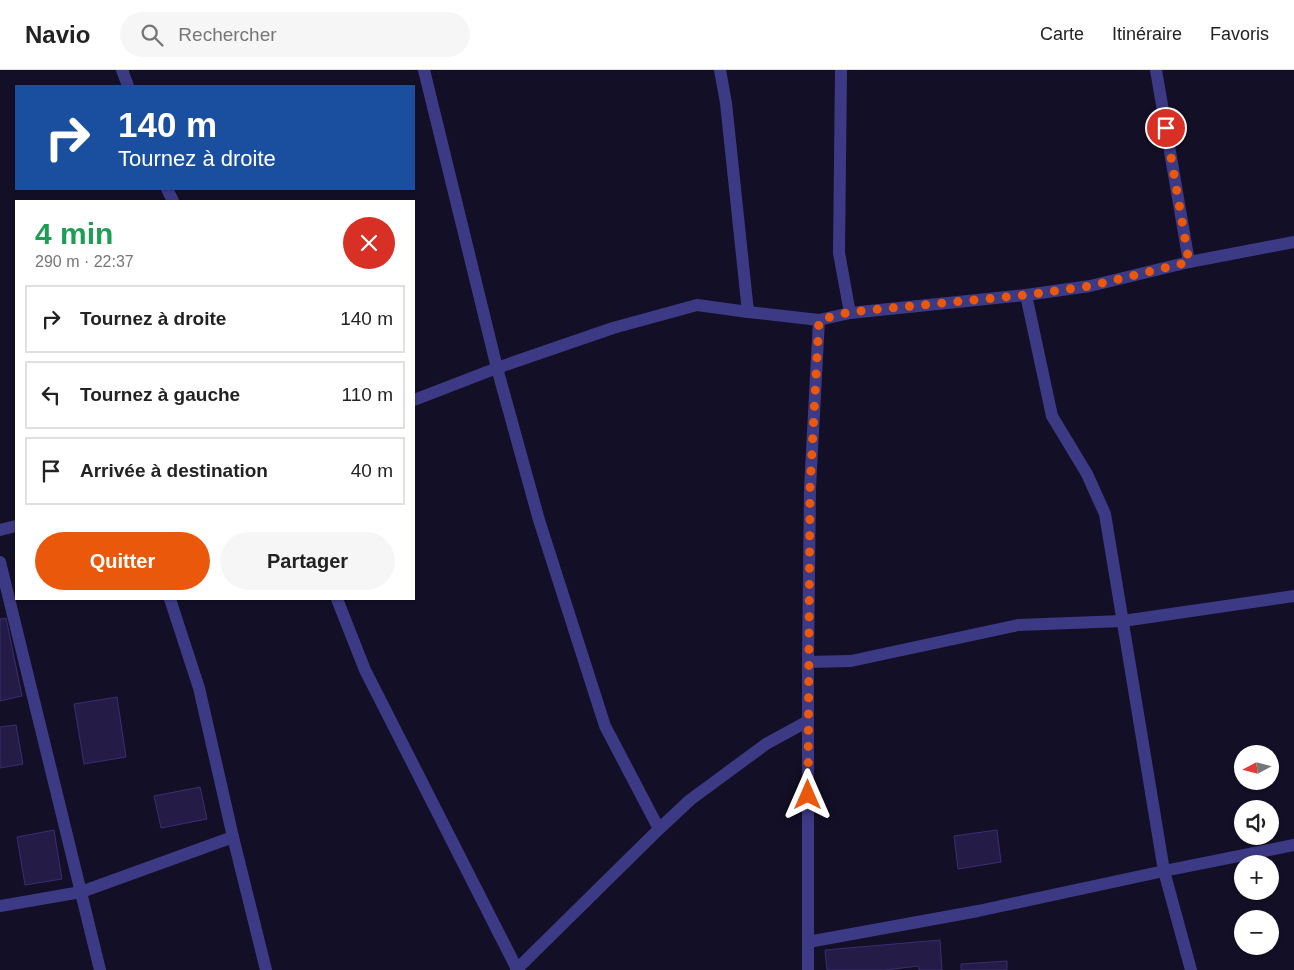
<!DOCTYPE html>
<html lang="fr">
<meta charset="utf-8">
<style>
:root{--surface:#fff;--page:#f6f6f6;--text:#222;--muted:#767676;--line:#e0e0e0;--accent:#ea580c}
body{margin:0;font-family:Helvetica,sans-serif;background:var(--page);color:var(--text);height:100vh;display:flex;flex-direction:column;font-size:19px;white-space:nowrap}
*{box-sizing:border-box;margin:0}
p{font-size:16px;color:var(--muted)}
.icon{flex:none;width:28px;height:28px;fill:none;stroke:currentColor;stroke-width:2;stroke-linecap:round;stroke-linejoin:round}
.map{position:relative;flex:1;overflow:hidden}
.sheet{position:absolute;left:15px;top:130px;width:400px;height:400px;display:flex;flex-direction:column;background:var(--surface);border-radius:0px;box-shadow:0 1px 4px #0004}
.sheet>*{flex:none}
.hud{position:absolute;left:15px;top:15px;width:400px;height:105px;border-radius:0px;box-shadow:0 1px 4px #0004;background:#1a4fa0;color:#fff;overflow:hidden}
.needle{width:32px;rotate:263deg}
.fabs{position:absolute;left:1234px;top:675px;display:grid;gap:10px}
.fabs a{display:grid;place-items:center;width:45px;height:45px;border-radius:50%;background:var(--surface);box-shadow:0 1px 4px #0004;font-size:25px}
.pin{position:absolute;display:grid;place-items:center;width:42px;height:42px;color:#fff;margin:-21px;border:2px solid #fff;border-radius:50%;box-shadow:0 1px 5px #0007}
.me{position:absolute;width:55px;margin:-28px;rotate:0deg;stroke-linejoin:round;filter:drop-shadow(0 0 4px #0008)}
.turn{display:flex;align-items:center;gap:18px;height:105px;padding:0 20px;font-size:22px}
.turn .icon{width:65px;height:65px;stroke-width:2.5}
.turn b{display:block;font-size:35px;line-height:42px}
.round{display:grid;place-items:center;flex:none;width:52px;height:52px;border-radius:26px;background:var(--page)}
.overview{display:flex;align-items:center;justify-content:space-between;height:85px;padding:0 20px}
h1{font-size:30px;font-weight:700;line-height:38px;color:#1e9e55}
.action{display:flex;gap:10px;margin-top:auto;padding:10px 20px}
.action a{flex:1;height:58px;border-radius:30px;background:var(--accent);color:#fff;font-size:20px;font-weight:700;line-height:58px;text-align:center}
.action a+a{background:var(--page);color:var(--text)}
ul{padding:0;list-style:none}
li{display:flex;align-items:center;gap:15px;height:68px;margin:0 10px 8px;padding:0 10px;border:2px solid var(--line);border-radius:0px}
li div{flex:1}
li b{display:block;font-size:19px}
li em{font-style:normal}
header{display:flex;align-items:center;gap:30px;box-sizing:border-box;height:70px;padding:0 25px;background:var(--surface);border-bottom:1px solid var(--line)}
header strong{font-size:24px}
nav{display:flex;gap:28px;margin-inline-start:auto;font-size:18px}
.search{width:350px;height:45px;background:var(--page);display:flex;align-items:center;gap:12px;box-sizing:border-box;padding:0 18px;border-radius:28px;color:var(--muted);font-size:19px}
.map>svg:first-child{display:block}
.building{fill:#241b47;stroke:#3b2d73}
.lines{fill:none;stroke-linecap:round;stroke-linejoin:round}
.minor{stroke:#3d3a85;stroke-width:12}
.route{stroke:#ea580c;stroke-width:9;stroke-dasharray:0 16.2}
</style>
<header>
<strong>Navio</strong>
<div class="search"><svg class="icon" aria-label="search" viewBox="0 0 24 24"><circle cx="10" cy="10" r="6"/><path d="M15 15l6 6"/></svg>Rechercher</div>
<nav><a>Carte</a><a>Itinéraire</a><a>Favoris</a></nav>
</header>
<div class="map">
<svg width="1294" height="900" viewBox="0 0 1294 900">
<rect width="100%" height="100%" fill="#130f26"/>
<g class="building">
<path d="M6 548 22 626 0 631V549Z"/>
<path d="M117 627 126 687 84 694 74 634Z"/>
<path d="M16 655 23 694 0 698V657Z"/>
<path d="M200 717 207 749 161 758 154 726Z"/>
<path d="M54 760 62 809 25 815 17 767Z"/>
<path d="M997 760 1001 792 958 799 954 766Z"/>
<path d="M940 870 942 900H919V896L885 900H827L825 880Z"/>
<path d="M1007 891V900H961V894Z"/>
</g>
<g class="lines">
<g class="minor">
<path d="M122 0 128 16"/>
<path d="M424 0 497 298 539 450 605 656 659 759"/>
<path d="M720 0 726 33 748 242"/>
<path d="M841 0 839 183 850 243"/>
<path d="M1156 0 1189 192"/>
<path d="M167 119 173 131"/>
<path d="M1026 225 1052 346 1087 404 1105 444 1164 801 1191 900"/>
<path d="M414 330 497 298 613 258 697 235 748 242 819 250 850 243 1026 225 1090 216 1189 192 1294 172"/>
<path d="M0 460 16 456"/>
<path d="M0 492 100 900"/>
<path d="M170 529 199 618 233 767 266 900"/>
<path d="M337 529 365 600 517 899"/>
<path d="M808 592 851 591 1018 555 1123 551 1294 526"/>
<path d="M0 836 81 822 233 767"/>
<path d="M808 872 978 841 1164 801 1294 775"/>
<path d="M516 900 659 759 690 730 766 674 808 651"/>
<path d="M808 900V592L810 418 819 250"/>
</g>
</g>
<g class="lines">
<path class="route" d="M808 725 810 418 819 250 850 242 1026 225 1090 216 1189 192 1166 58"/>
</g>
</svg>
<div class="fabs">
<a><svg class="needle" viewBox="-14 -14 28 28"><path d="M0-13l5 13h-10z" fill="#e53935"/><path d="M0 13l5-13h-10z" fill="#767676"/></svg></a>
<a><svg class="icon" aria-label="sound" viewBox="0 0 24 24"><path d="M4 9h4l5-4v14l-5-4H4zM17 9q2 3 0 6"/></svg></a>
<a>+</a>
<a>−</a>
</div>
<div class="pin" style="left:1166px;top:58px;background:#d93025"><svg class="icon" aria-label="arrive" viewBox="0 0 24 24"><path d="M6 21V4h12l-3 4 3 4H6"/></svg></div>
<svg class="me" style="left:808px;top:725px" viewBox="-20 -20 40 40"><path d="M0-17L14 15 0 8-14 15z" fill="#ea580c" stroke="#fff" stroke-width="4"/></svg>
<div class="hud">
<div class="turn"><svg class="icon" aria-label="right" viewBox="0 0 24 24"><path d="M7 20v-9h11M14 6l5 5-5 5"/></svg><div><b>140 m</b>Tournez à droite</div></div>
</div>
<section class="sheet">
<div class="overview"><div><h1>4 min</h1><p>290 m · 22:37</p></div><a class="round" style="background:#d93025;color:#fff"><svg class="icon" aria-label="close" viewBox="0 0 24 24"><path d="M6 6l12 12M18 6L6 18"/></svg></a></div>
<ul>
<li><svg class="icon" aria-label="right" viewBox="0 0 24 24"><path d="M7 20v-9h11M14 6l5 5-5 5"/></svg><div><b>Tournez à droite</b></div><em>140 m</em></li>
<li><svg class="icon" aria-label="left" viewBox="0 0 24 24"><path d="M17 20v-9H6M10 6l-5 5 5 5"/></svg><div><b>Tournez à gauche</b></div><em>110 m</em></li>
<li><svg class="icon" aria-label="arrive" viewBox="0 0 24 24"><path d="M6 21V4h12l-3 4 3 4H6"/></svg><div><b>Arrivée à destination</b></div><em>40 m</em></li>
</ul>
<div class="action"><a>Quitter</a><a>Partager</a></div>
</section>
</div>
